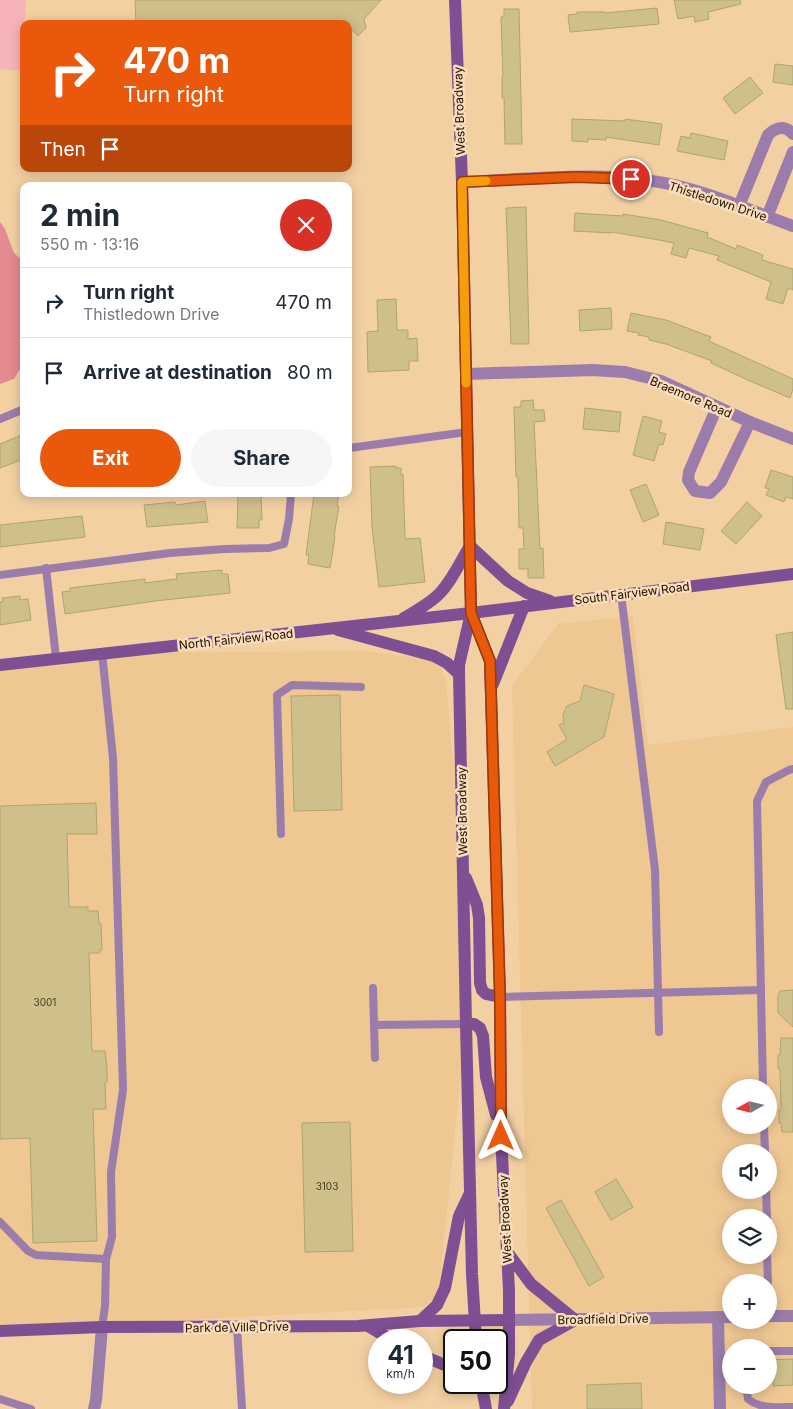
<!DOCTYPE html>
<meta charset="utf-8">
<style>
:root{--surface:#fff;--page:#f6f6f7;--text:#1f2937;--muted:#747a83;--line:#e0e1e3;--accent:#ea580c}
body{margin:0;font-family:Inter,sans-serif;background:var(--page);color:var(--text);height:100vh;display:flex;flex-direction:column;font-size:19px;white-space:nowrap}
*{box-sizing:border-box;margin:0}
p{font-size:16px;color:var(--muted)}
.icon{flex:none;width:28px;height:28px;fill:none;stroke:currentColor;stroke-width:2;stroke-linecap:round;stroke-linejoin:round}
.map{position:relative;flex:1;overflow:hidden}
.panel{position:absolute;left:20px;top:182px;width:332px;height:315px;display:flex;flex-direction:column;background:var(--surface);border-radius:10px;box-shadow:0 2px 12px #0003}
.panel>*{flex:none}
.top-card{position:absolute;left:20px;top:20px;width:332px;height:152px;border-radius:10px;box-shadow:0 2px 12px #0003;background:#ea580c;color:#fff;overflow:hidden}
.needle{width:32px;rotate:262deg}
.controls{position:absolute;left:722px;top:1079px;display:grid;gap:10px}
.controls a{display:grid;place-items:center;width:55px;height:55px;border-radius:50%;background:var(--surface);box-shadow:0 2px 12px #0003;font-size:25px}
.speed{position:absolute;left:368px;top:1329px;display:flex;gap:10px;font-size:25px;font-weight:700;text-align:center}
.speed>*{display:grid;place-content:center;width:65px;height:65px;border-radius:50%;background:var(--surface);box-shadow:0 2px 12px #0003;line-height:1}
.speed small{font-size:12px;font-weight:400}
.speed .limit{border:2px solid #111;border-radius:8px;background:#fff;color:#111}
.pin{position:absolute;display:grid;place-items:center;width:42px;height:42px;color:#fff;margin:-21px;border:2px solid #fff;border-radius:50%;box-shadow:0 1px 5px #0007}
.me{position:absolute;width:55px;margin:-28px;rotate:0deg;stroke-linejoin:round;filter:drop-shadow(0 0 4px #0008)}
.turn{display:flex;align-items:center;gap:18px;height:105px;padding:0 20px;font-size:22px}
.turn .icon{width:65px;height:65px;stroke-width:2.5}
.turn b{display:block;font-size:35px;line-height:42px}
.then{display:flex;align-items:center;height:48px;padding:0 20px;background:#0003;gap:10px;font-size:19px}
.round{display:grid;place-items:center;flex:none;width:52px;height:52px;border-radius:26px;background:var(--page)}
.headline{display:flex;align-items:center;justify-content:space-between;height:85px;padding:0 20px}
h1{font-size:30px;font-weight:700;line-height:38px}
.button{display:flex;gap:10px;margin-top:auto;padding:10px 20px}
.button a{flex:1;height:58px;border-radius:30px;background:var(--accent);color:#fff;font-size:20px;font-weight:700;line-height:58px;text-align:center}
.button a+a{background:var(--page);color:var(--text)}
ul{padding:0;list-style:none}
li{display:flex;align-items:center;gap:15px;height:70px;padding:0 20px;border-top:1px solid var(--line)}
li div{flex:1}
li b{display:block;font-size:19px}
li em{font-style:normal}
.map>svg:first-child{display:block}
.built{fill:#eec792;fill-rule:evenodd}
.green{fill:#f7b4b8}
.forest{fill:#e48a91}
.building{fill:#cebf8b;stroke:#b1a370}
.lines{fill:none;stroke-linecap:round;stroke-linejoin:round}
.lane{stroke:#9b7caa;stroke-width:8}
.street{stroke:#9b7caa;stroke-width:12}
.secondary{stroke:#7e4f93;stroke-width:12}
.route-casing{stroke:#983908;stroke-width:12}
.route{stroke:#ea580c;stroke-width:9}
.slow{stroke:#f59e0b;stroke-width:9}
.labels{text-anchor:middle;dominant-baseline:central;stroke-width:5;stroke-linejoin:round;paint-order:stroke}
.number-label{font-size:10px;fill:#483b24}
.street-label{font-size:12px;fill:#1b0f01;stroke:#fadeba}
</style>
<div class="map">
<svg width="793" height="1409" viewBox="0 0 793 1409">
<rect width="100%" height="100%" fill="#f2d0a2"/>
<g class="built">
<path d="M633 616 648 745 793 727V1409H532L512 686 558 624ZM731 1088H769V1125H731ZM731 1152H769V1190H731ZM731 1218H769V1255H731ZM731 1282H769V1320H731ZM731 1348H769V1385H731Z"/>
<path d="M365 651 430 660 441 668 446 683 463 871 466 1024 439 1289 435 1299 424 1306 408 1308 0 1330V665L102 653Z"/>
</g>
<path class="green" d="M0 0H26L21 71 0 69Z"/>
<path class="forest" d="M0 222 5 229 14 253 24 262V363L14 379 0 384Z"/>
<g class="building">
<path d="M135 0H381L364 19 366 28 358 36 349 26V24H136Z"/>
<path d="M674 0H740L741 4 708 12 709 19 695 22 694 16 678 19Z"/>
<path d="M657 8 659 24 570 32 568 15 577 14V12H605V13Z"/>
<path d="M504 9H519L522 144H505L504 98H502V77H503L501 17H504Z"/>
<path d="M775 64 793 66V85L773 82Z"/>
<path d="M750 77 763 93 735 114 723 98Z"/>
<path d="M572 119 625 121V119L662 124 659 145 606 137V140L588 139V142L572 141Z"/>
<path d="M691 133 728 141 724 160 677 151 681 136 690 138Z"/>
<path d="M526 207 529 344H511L506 208Z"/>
<path d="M575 213 623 216V214L661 220 708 233 707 237 736 249 737 245 763 255 762 260 793 269V290L788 288 783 304 766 299 771 282 717 260 719 256 689 248 686 258 671 254 674 243 659 240 612 232 611 233 574 231Z"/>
<path d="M396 299 397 330H408V339L417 338 418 361H409V370L368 372 367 332 378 331 377 300Z"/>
<path d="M611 308 612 329 580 331 579 310Z"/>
<path d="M631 313 666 320 711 337 709 341 793 379V389L790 398 750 381 711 363 712 361 666 344 649 340V337L638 335 639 333 627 331Z"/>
<path d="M533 400 534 410H544L545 421 534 422 540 549 543 548 544 578H528V569H519V549H524L523 528H519L518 477H516L514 407H521V401Z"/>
<path d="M585 408 621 412 619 432 583 429Z"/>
<path d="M643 416 662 421 659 432 666 434 663 445 659 444 654 461 633 455Z"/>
<path d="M24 434V459L0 468V444Z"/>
<path d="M396 466V468H401V475L403 474 405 539 420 538 425 582 379 587 372 527 370 467Z"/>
<path d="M771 470 793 477V499L786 497 784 502 766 495 769 489 765 488Z"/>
<path d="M646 484 659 515 643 522 630 490Z"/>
<path d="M238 494H261L262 520H259V528H237Z"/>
<path d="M314 494H339L337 506H339L334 536 335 537 330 568 308 564 309 555H306Z"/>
<path d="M205 501 208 522 147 527 144 505 175 502 176 505Z"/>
<path d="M747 502 762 516 736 544 721 531Z"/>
<path d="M82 516 85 537 0 547V525Z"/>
<path d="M666 522 704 529 700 550 663 544Z"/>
<path d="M222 570V574H228L230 593 155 601 65 614 62 592 70 591V588L145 579V583L168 580 177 579 176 574Z"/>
<path d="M20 596V600L28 599 31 620 0 625V602H3L2 598Z"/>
<path d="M793 632V709H786L776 635Z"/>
<path d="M584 685 614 694 604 737 555 766 547 752 567 739 559 725 564 723 563 715 567 706 580 701Z"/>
<path d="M340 695 342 810 294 811 291 696Z"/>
<path d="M96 803 97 834H67L69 907H88V911H98L99 924H101L102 950H100V953H89L92 1051H105L107 1068V1082H105L106 1109H93L97 1241 33 1243 30 1138 0 1139V806Z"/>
<path d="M793 990V1027L778 1013V996L780 991Z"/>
<path d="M781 1038H793V1132H782L781 1123H779V1110L781 1109 780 1069H778V1055H780Z"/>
<path d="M350 1122 353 1251 305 1252 302 1123Z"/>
<path d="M616 1179 633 1207 611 1220 595 1192Z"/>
<path d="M561 1200 604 1277 589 1286 546 1208Z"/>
<path d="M793 1359V1385L773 1386V1382H769V1360Z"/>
<path d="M641 1383 642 1409H587V1385Z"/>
</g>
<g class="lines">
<g class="lane">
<path d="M0 419 24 409"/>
<path d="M349 448 467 432"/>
<path d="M46 568 56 658"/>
<path d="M0 575 170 553 225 549 269 548 284 544 289 519 291 494"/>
<path d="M621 594 655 870 659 1032"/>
<path d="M102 653 113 758 123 1090 111 1172 112 1237 106 1259 105 1306 102 1327"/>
<path d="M281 834 277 695 292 685 361 687"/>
<path d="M373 988 375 1058"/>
<path d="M500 997 761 990"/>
<path d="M374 1025 466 1024"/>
<path d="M763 1088 757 801 766 782 789 770 793 769"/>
<path d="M764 1125 765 1152"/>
<path d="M766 1190 767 1218"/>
<path d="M0 1222 28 1251 36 1255 106 1259"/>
<path d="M767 1255 768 1282"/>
<path d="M237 1327 242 1409"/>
<path d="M769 1351H793"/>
<path d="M746 1385 748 1399C760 1409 777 1407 793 1407"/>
<path d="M0 1399 31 1409"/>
</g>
<g class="street">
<path d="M462 182C534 179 611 169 682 187 720 196 756 213 793 226"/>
<path d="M739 206 768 135C776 127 785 125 793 134"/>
<path d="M767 217 793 152"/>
<path d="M466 374 592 370 625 372 661 381 750 422 793 439"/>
<path d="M717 407 689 472 688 480 695 491 710 493 721 482 750 422"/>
<path d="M769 1316H793"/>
<path d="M718 1317 720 1409"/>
<path d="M509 1320 731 1317"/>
<path d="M94 1409 96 1400 102 1327"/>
</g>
<g class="secondary">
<path d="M455 0 462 182 471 613 459 665V674L466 1024 472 1274 476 1340"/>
<path d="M471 613 490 661 500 997 501 1136 509 1290V1354L504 1409"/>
<path d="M404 618C416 611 427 605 437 596 451 583 460 562 470 546L508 581 527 593 550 601"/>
<path d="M338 630 434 656 447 663 459 674"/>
<path d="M0 665 471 613 793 574"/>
<path d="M493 684 524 606"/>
<path d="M466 878 477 905 479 918 480 983 482 990 486 994 500 997"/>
<path d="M466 1024H474L480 1028 483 1036 486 1077 496 1115"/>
<path d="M420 1321 437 1305 445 1288 459 1216 469 1195"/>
<path d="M368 1326 392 1340"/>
<path d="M0 1331 102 1327 358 1326 420 1321 509 1320"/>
<path d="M421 1355 454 1369"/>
<path d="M481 1382 486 1409"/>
<path d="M508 1401 526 1362 539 1340 575 1320 531 1284 508 1253"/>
</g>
</g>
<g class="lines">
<defs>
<path id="route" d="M501 1136 500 997 490 661 471 613 462 182 577 177 631 179"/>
</defs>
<use href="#route" class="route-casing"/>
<use href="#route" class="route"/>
<path class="slow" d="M466 383 462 182 486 181"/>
</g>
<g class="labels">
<g class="number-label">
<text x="45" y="1002">3001</text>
<text x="327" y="1186">3103</text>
</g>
<g class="street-label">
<text transform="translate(459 111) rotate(-92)">West Broadway</text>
<text transform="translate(718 201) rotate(18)">Thistledown Drive</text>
<text transform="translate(691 397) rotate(23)">Braemore Road</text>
<text transform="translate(632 593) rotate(-7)">South Fairview Road</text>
<text transform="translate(236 639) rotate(-6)">North Fairview Road</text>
<text transform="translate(462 811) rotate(-91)">West Broadway</text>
<text transform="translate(505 1219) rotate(-93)">West Broadway</text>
<text transform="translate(603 1319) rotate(-1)">Broadfield Drive</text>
<text transform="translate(237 1327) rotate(-1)">Park de Ville Drive</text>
</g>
</g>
</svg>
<div class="controls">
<a><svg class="needle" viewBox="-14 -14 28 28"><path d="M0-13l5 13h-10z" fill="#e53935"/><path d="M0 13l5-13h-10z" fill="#747a83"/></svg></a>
<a><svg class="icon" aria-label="sound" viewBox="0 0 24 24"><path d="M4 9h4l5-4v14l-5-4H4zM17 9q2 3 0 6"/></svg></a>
<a><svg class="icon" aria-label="layers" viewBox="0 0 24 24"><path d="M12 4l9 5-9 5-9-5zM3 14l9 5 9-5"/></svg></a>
<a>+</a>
<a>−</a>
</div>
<div class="speed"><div>41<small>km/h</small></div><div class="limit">50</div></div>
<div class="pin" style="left:631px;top:179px;background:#d93025"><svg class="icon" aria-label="arrive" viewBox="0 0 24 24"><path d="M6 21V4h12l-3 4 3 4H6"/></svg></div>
<svg class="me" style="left:501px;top:1136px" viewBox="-20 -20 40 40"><path d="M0-17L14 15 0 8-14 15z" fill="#ea580c" stroke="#fff" stroke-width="4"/></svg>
<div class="top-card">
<div class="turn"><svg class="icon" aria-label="right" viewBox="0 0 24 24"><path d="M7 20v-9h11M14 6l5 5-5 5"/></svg><div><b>470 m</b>Turn right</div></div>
<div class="then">Then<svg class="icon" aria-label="arrive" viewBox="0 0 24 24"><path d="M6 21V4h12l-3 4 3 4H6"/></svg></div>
</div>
<section class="panel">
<div class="headline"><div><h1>2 min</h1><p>550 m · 13:16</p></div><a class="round" style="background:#d93025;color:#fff"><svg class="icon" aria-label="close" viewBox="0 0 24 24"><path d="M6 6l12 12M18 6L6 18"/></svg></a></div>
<ul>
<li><svg class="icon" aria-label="right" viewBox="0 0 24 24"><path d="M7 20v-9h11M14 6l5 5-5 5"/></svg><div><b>Turn right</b><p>Thistledown Drive</p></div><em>470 m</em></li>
<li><svg class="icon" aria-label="arrive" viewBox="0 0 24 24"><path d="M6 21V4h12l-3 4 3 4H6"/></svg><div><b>Arrive at destination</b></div><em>80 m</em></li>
</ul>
<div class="button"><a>Exit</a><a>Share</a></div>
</section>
</div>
